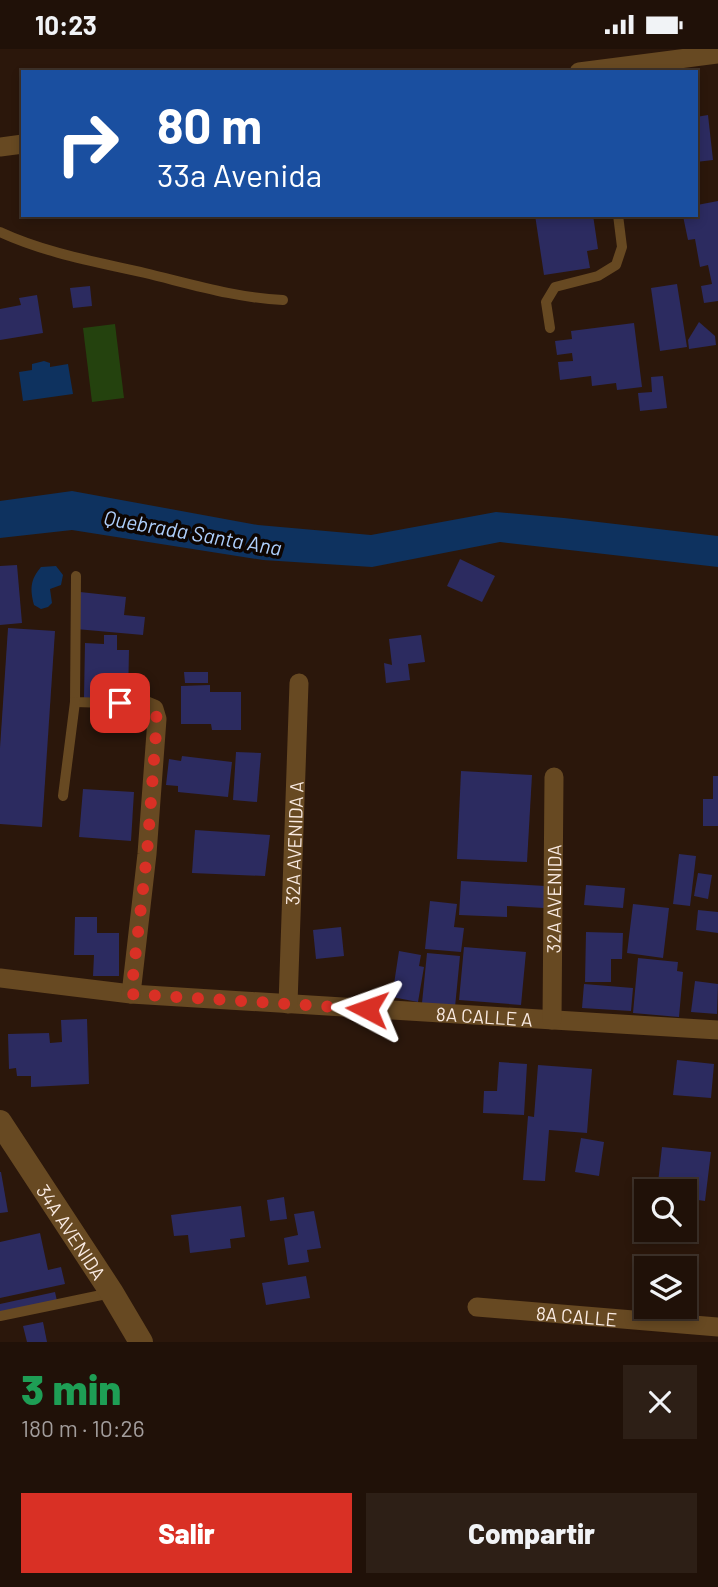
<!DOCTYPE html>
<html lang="es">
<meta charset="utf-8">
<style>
:root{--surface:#201108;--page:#2d1f16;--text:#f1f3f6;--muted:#a29d9c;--line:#3d3129;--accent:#d93025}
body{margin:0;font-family:Barlow,sans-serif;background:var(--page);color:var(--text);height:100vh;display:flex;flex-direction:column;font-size:26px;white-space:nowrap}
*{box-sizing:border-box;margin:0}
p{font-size:23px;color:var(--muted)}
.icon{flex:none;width:38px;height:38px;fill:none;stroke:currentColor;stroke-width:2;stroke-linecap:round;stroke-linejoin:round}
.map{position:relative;height:1293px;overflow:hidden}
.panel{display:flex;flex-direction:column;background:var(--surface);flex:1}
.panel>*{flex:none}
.banner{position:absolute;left:21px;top:21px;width:677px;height:147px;border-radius:0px;box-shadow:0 4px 10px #0003,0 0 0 2px var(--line);background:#1a4fa0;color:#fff;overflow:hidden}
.buttons{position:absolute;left:634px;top:1130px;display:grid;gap:14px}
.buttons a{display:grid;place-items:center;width:63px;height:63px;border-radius:0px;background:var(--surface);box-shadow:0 4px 10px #0003,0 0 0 2px var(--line);font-size:35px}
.pin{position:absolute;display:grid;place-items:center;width:60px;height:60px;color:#fff;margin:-30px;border-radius:14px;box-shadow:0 4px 10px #0006}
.me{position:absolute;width:77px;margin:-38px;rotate:274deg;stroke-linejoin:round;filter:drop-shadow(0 0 5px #0008)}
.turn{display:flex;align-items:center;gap:24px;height:147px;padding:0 21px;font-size:32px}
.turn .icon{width:91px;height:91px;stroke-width:2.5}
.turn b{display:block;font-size:49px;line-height:60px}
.round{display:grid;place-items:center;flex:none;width:74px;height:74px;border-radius:0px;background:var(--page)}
.head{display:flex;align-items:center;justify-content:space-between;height:119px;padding:0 21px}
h1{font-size:42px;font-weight:800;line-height:52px;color:#1e9e55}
.primary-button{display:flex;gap:14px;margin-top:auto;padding:14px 21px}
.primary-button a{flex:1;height:80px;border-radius:0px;background:var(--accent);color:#fff;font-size:28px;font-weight:800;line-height:80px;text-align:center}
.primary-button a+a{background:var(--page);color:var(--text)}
.status{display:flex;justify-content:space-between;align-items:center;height:49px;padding:0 35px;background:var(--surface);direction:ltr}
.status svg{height:19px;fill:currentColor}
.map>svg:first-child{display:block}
.green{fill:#24420e}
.water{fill:#0e325f}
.building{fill:#2c2b60}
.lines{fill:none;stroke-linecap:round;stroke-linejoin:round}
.service{stroke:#674922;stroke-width:10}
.minor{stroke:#674922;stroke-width:19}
.tertiary{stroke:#674922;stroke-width:24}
.route{stroke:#d93025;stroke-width:12;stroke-dasharray:0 21.6}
.labels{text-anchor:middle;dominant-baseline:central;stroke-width:7;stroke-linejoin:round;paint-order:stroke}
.street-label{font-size:19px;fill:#faebe3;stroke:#0d0502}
.water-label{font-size:21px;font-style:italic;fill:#aecffc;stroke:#0d0502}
</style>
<div class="status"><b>10:23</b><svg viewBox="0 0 49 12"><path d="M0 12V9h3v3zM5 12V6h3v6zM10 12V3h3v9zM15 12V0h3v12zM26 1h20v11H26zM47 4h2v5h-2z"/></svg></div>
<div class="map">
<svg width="718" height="1293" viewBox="0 0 718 1293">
<rect width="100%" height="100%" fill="#2b170b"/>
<path class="green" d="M115 275 124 349 92 353 83 279Z"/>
<g class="water">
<path d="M44 312 50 314V318L68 315 73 345 23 352 19 323 32 321V315Z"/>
<path d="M72 442 258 476 371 486 496 463 564 469 718 487V518L500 493 372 518 263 511 72 481 0 489V452Z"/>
<path d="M56 517 63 526 61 536 50 540 52 554 48 558 41 560 34 556C30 540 30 531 41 518Z"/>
</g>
<g class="building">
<path d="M708 66 713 111 696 113V68Z"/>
<path d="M718 152V252L704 254 701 237 712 235 708 216 700 218 695 190 688 191 683 167 696 166 698 164 697 156Z"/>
<path d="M535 166H593L598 200 587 202 590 219 544 226Z"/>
<path d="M677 235 687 298 660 302 651 239Z"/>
<path d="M90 237 92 257 73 259 70 239Z"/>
<path d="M37 246 43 284 0 291V260L21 256 19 249Z"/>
<path d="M699 273 715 287 716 296 689 300 688 291Z"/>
<path d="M634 274 642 338 617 341 616 334 592 337 591 327 560 331 558 313 573 312 572 304 557 306 555 292 572 290 571 282Z"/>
<path d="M663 327 667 359 640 362 638 344 652 343 651 328Z"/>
<path d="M460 510 495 527 482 553 447 537Z"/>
<path d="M17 516 22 574 0 576V517Z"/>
<path d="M80 543 126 548 124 566 145 568 143 586 76 580Z"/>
<path d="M8 579 55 582 42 778 0 775V699Z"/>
<path d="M104 586H117V601H129L128 650 84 649 85 594 104 595Z"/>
<path d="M421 586 425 613 408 615 410 631 386 634 384 614 392 616 389 590Z"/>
<path d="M184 623H208V634H185Z"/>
<path d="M210 636V643H241V681H212L211 675H181V637Z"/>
<path d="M236 703 261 704 257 753 233 751Z"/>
<path d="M182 707 232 713 228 748 178 743V737L166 736 169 710 181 712Z"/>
<path d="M461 722 532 726 527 813 457 810Z"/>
<path d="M713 727H718V777H703V750H713Z"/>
<path d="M83 740 134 743 131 792 79 788Z"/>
<path d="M195 781 270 786 265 827 192 824Z"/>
<path d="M679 805 696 807 690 857 673 855Z"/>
<path d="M698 824 712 826 708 850 694 847Z"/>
<path d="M461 832 545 837 544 859 507 857V868L459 866Z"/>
<path d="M586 836 625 839 623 859 584 856Z"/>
<path d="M430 852 457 855 454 878 464 879 461 903 425 900Z"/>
<path d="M633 855 669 859 663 909 627 904Z"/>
<path d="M698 861 718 863V884L696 881Z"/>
<path d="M75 868H97V884H119V927H93L94 906H74Z"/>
<path d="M341 878 344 907 316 910 313 881Z"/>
<path d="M586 883 623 884 622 910H611V933H585Z"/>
<path d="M464 898 526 903 521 956 459 951Z"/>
<path d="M399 902 421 906 419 917 424 918 418 953 392 948Z"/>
<path d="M427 904 460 907 455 958 422 954Z"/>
<path d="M638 909 678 913 677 922 683 923 679 968 633 964Z"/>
<path d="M695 932 718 935 717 965 691 963Z"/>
<path d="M584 935 633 939 631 962 582 959Z"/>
<path d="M87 970 89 1035 31 1038V1027H17L16 1019 9 1020 8 985 49 984 50 994 62 993 61 971Z"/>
<path d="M677 1011 714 1015 711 1049 673 1046Z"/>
<path d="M499 1013 527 1015 524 1066 483 1064 484 1042H497Z"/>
<path d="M538 1016 592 1020 587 1084 549 1081 545 1132 523 1131 528 1067 534 1068Z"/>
<path d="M581 1089 604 1093 599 1127 575 1123Z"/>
<path d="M662 1098 711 1103 705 1152 684 1149V1143H657Z"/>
<path d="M0 1123H1L8 1163 0 1164Z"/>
<path d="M284 1148 287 1170 270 1172 267 1151Z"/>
<path d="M241 1157 245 1188 230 1190 231 1199 190 1204 188 1186 174 1187 171 1166Z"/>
<path d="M314 1162 321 1199 307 1201 309 1213 288 1216 284 1189 298 1186 294 1165Z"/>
<path d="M40 1184 48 1221 61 1218 65 1235 0 1249V1193Z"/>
<path d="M657 1208 692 1212 686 1259 684 1258V1220H656Z"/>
<path d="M306 1227 310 1249 266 1256 262 1234Z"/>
<path d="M55 1243 57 1252 0 1265V1255Z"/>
<path d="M43 1273 47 1293H27L23 1277Z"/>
</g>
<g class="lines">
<g class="service">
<path d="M0 183C45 204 97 213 145 224 191 235 236 249 283 251"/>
<path d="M550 279 546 253 555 238 598 227 616 216 622 198 618 166"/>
<path d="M76 527 75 653 142 655"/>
<path d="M63 747 75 653"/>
<path d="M0 1267 111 1244"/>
</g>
<g class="minor">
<path d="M579 23 718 5"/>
<path d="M0 98 23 95"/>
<path id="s1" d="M0 929 131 945 718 981"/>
<path d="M131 945 147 805 157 670 154 660 142 655"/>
<path id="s2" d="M288 955 299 634"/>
<path id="s3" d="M552 971 554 728"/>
<path id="s4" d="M477 1258 718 1278"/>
</g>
<path class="tertiary" id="s5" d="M0 1073 112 1244 141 1293"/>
</g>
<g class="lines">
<path class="route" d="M120 654 142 655 154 660 157 670 147 805 131 945 367 960"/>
</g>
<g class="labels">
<g class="street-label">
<text stroke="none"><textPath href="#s2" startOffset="161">32A AVENIDA A</textPath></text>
<text stroke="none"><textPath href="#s3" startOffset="121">32A AVENIDA</textPath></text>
<text stroke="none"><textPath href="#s1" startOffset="486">8A CALLE A</textPath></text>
<text stroke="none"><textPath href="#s5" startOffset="131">34A AVENIDA</textPath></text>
<text stroke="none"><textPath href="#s4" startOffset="100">8A CALLE</textPath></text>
</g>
<g class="water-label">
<text transform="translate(193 483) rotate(10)">Quebrada Santa Ana</text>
</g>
</g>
</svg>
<div class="buttons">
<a><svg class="icon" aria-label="search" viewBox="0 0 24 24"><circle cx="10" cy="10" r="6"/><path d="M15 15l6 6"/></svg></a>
<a><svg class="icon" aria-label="layers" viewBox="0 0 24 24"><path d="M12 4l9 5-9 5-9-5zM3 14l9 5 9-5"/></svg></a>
</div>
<div class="pin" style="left:120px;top:654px;background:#d93025"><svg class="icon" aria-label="arrive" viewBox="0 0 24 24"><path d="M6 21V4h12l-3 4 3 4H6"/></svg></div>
<svg class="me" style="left:367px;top:960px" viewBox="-20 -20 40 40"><path d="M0-17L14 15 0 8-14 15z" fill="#d93025" stroke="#fff" stroke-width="4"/></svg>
<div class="banner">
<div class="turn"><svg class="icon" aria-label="right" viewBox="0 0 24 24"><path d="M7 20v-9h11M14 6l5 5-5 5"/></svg><div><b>80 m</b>33a Avenida</div></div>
</div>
</div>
<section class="panel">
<div class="head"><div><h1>3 min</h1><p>180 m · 10:26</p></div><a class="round"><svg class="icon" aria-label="close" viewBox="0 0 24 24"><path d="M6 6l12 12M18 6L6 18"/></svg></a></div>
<div class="primary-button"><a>Salir</a><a>Compartir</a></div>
</section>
